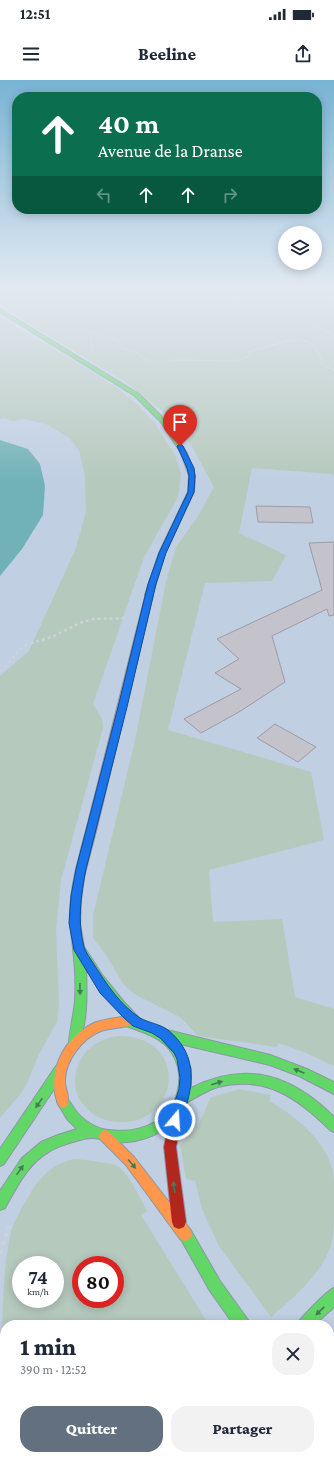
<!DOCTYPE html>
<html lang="fr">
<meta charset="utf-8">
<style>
:root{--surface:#fff;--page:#f2f2f3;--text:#1f2937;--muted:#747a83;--accent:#63707f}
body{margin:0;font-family:"Crimson Pro",serif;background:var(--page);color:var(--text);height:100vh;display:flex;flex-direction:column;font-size:15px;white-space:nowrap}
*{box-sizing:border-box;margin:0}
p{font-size:13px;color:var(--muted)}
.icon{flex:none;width:22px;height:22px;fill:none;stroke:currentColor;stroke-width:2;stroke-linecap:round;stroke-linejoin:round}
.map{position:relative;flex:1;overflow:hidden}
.side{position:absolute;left:0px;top:1240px;width:334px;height:140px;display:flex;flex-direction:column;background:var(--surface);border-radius:16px 16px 0 0;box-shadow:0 2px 10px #0003}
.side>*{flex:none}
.top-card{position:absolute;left:12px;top:12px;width:310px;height:122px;border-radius:16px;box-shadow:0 2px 10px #0003;background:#0b6e4f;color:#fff;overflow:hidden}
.fabs{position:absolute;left:278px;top:146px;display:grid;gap:8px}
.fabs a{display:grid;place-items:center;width:44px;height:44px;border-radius:50%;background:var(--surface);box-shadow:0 2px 10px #0003;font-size:20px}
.speed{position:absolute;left:12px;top:1176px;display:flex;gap:8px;font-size:20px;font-weight:700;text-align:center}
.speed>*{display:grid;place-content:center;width:52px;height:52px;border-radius:50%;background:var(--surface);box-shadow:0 2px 10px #0003;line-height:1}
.speed small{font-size:10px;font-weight:400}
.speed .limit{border:6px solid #d22;background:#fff;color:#111}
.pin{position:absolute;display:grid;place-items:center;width:34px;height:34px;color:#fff;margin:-41px -17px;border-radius:50% 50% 50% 0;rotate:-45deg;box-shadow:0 0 4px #0007}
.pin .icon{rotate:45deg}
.me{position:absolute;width:44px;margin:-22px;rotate:18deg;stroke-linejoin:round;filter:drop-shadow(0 0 3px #0008)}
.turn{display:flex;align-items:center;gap:14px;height:84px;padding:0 20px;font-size:18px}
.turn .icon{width:52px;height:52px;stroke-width:2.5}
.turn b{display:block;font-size:28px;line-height:34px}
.lanes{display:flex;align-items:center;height:38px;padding:0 20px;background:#0003;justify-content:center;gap:20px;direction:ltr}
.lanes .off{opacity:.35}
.round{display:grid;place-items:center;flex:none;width:42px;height:42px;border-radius:16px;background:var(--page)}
.overview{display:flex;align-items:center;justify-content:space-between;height:68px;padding:0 20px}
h1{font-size:24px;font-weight:800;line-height:30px}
.cta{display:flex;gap:8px;margin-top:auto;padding:8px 20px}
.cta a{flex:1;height:46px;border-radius:16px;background:var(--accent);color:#fff;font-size:16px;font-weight:800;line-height:46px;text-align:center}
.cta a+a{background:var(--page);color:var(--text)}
.status{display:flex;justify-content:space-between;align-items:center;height:28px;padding:0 20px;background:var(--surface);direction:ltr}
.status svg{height:11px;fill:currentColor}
header{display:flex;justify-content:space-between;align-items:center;height:52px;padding:0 20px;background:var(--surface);font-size:18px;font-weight:800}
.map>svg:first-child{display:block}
.green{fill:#b6c9bd;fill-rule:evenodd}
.water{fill:#71b2b6}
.building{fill:#c4c2cb;stroke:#9e9ca6}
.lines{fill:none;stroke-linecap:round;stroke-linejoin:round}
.fast-casing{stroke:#8c98a6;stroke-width:2}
.slow-casing{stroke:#8c98a6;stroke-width:2}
.jam-casing{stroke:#8c98a6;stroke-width:2}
.path-far2{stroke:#ced3d9;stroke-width:1.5;stroke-dasharray:1.5 1.5;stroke-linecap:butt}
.path-far1{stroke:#ced3d9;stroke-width:2.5;stroke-dasharray:3 3;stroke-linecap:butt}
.path{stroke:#ced3d9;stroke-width:4;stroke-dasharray:4.5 4.5;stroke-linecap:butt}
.fast{fill:#63d668;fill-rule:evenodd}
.slow{fill:#ff974d;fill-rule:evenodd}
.jam{fill:#b3261e;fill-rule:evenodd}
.oneway{fill:#457a56}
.route{fill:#1a73e8;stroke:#114b97}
</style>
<div class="status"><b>12:51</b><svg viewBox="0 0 49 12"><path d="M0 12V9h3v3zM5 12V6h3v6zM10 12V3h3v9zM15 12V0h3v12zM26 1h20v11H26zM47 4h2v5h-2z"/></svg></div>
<header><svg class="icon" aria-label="menu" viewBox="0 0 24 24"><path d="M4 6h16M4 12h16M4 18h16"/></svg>Beeline<svg class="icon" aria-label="share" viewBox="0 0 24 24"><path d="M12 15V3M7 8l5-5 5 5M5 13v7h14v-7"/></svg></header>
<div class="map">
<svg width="334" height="1380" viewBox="0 0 334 1380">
<rect width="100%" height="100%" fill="#c0cfe2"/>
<g class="green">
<path d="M0 208H334V398L333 394 252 388 239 453 286 475 272 501 205 503 168 650 311 692 324 760 209 790 213 842 282 839 295 917 334 929V986L304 972 278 963 277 967 198 956 180 937 136 915 124 905 106 875 93 858V835L134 665 166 502 176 467 197 438 214 407 182 348 168 335 124 301 26 242 1 224Z"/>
<path d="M0 237 87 289 117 308 138 325 156 345 176 377 181 394 178 417 144 477 93 624 102 639 103 648 61 800 56 851 59 923 57 942 39 974 28 1001 22 1012 0 1038V596L29 571 76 468 86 431 85 397 79 370 68 357 46 344 24 339 13 341 4 338 0 339Z"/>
<path d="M117 956C189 954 182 1043 121 1042 106 1042 93 1037 84 1025 69 1009 74 982 90 968 98 961 107 958 117 956Z"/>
<path d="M239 1009 271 1015 269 1021C297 1037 330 1063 334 1098 334 1109 334 1121 334 1132 334 1148 334 1164 325 1179 312 1202 291 1220 271 1237L219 1166 202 1129 195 1101 186 1099 180 1065C197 1049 202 1039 210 1018Z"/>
<path d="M74 1079C80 1079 113 1083 118 1086 128 1093 141 1119 147 1131L141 1135 209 1245H5V1332C1 1279 0 1200 11 1151 15 1140 21 1129 27 1119 38 1099 51 1084 74 1079ZM21 1185H55V1219H21ZM81 1185H115V1219H81Z"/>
</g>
<path class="water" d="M0 360 28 369 40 384 45 406 43 435 22 469 0 496Z"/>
<g class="building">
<path d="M256 426 310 427 313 443 258 442Z"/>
<path d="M334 462V535L329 536 327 529 272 556 285 602 239 632 201 653 184 639 241 609 215 593 239 579 217 559 322 510 309 463Z"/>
<path d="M275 644 316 667 298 682 257 658Z"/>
</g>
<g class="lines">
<defs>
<g id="fast">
<path d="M0 229 139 314 164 339 187 373 195 396 194 412 165 473 152 517H146L145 515 159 473 188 412 189 396 181 373 160 341 135 316 0 232Z"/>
<path d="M91 747 94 749 96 751 84 797 81 820 80 844 84 867 103 896 124 922 142 941 163 949 270 975 307 989 334 1002V1014L299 996 270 985 180 964 191 989V1008C246 980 292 995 334 1037V1052L330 1050C298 1018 265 995 218 1007 207 1010 196 1018 185 1023 173 1053 140 1065 109 1062 104 1061 99 1058 94 1058 85 1057 58 1066 50 1071 28 1083 17 1107 5 1128L0 1130V1111L22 1078 41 1062 58 1055 77 1049 67 1039 57 1022 59 1018 63 1016C69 1019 71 1024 75 1030 83 1040 94 1048 108 1050 123 1052 141 1050 155 1042 179 1028 186 996 172 973 162 957 140 951 123 945L121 941 124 937 102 912 86 889C87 914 88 944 77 968L73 969 69 968C67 963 75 929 75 920 76 903 75 885 73 868 72 856 69 844 70 832 71 804 79 777 86 751L88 749Z"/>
<path d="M60 985 64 986 66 990 64 994 4 1084 0 1086V1069L56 986Z"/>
<path d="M185 1147 190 1149 220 1201 248 1240 250 1245H234L210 1211 178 1154 180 1149Z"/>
<path d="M334 1208V1226L332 1229 314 1245H297C299 1239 328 1210 334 1208Z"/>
<path d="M334 1288V1302L329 1304V1290Z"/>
<path d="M329 1350 334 1352V1373L329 1371Z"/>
</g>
<g id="slow">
<path d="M146 513H152L153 515 96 751 94 753H88L86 751Z"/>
<path d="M127 936 131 937 133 941 131 945C121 948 110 948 101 951 82 958 64 982 65 1002 65 1010 71 1018 67 1026L63 1028 59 1026C45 994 63 958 94 943 103 939 117 938 127 936Z"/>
<path d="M105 1050 109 1052 134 1077 190 1149 192 1154 190 1159 185 1161 180 1159 126 1085 101 1060 99 1056 101 1052Z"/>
<path d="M253 1375H281L279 1380H251Z"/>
</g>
<g id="jam">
<path d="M178 1021 182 1023 184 1027 176 1067 186 1142 184 1147 179 1149 174 1147 172 1142 164 1067 172 1027 174 1023Z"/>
<path d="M113 1375H138L136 1380H111Z"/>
</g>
</defs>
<use href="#fast" class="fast-casing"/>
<use href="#slow" class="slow-casing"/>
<use href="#jam" class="jam-casing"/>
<g class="path-far2">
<path d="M207 208 289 236 334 255"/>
<path d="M320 208 334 217"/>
<path d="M93 271 90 253 93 252 118 260 121 268 135 272 147 280 163 283 175 280 236 281 247 277 251 271C263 268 289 259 300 260 312 261 321 273 322 284L334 290"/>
</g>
<path class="path-far1" d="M0 591 4 589 18 571 28 564 52 557 80 543 93 539 125 538"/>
<path class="path" d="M0 1174 9 1146"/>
<use href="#fast" class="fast"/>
<use href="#slow" class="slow"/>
<use href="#jam" class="jam"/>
</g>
<defs><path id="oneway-solid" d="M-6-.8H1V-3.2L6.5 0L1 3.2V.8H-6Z"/></defs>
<g class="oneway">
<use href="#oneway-solid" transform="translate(80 909) rotate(89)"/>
<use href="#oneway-solid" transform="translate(299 991) rotate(-157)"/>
<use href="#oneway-solid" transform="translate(217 1003) rotate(-17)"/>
<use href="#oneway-solid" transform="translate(39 1023) rotate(125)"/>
<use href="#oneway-solid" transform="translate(132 1084) rotate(49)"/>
<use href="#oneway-solid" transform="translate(20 1090) rotate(-55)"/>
<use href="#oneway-solid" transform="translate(174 1107) rotate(-98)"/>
<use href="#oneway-solid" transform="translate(320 1231) rotate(136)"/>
</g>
<linearGradient id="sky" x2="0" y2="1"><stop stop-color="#78b3d4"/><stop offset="0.52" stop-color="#e3e9f2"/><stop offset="1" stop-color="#e3e9f2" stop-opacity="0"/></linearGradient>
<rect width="334" height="402" fill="url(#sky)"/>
<path class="route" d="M180 364 183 366 194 388 195 396 194 412 166 473 156 504 127 627 86 789C81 815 77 841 84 867 86 873 90 878 93 883 106 903 120 925 140 938 149 943 160 944 168 950 200 976 194 1011 179 1044L175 1046 171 1044 169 1040 179 1009 180 998 177 979 174 973 160 958 152 953 133 946 124 938 100 913 74 870 69 843 71 816 76 789 118 627 148 504 159 473 188 412 189 396 187 388 177 366Z"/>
</svg>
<div class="fabs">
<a><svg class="icon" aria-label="layers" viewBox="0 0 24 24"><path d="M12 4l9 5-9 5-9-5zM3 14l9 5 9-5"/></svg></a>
</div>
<div class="speed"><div>74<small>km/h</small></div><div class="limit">80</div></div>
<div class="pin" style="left:180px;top:366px;background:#d93025"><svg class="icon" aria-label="arrive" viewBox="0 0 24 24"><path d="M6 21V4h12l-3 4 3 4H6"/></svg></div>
<svg class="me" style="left:175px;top:1040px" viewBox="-20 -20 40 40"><circle r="17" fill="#1a73e8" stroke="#fff" stroke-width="3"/><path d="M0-11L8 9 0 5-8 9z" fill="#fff"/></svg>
<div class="top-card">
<div class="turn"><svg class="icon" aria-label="ahead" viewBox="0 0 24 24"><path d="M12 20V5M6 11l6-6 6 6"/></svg><div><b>40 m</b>Avenue de la Dranse</div></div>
<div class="lanes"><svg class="icon off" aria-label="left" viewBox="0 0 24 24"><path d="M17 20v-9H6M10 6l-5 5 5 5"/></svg><svg class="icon" aria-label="ahead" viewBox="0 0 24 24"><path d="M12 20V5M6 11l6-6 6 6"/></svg><svg class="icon" aria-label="ahead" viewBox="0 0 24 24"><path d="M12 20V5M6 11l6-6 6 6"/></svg><svg class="icon off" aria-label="right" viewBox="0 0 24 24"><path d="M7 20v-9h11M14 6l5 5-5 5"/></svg></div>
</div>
<section class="side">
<div class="overview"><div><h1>1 min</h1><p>390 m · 12:52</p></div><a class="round"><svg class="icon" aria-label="close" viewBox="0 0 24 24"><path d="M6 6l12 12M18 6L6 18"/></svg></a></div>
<div class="cta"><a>Quitter</a><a>Partager</a></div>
</section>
</div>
